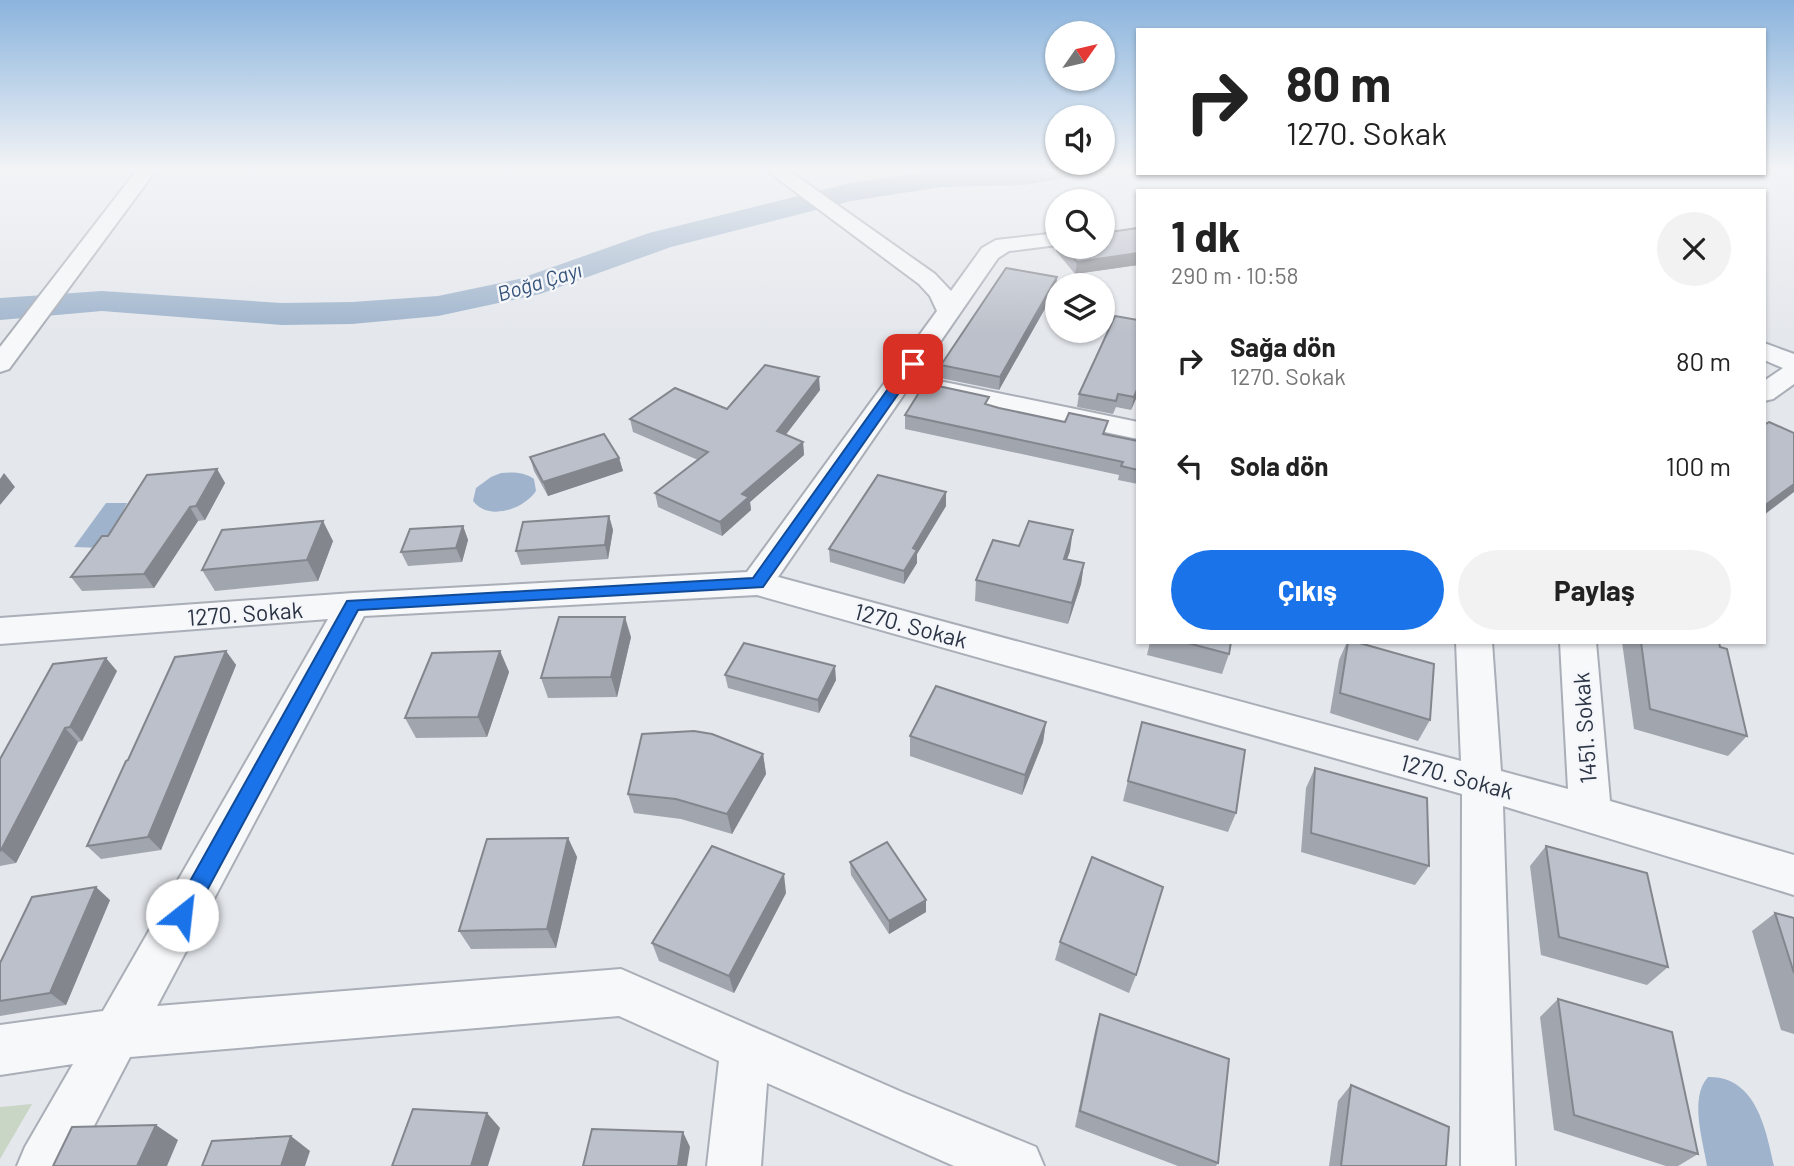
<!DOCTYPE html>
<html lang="tr">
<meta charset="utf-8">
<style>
:root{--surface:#fff;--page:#f2f2f2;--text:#222;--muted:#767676;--accent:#1a73e8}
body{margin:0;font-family:Barlow,sans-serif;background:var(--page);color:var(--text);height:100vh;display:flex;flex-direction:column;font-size:26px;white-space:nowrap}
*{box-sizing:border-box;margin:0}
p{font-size:23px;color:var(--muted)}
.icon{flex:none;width:38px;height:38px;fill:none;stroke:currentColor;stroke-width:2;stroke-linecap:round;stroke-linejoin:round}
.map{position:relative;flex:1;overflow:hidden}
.side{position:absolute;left:1136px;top:189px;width:630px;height:455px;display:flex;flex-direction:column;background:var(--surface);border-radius:0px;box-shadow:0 2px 5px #0004}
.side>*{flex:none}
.guide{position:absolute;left:1136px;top:28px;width:630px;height:147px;border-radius:0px;box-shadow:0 2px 5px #0004;background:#fff;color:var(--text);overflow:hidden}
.needle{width:46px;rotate:56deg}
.fabs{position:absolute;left:1045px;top:21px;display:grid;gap:14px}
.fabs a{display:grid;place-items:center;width:70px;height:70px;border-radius:50%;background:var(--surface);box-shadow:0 2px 5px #0004;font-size:35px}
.pin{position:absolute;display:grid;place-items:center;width:60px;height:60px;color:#fff;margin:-30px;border-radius:14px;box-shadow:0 4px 10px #0006}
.me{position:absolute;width:77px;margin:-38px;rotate:29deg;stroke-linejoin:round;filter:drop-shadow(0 0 5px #0008)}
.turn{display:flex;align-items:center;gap:24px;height:147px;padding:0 35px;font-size:32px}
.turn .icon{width:91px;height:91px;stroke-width:2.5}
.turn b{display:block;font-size:49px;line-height:60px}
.round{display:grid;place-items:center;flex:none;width:74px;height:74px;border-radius:37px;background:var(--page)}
.summary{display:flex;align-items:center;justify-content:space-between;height:119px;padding:0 35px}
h1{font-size:42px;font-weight:700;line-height:52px}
.primary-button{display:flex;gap:14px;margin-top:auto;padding:14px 35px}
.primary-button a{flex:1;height:80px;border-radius:42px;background:var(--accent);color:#fff;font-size:28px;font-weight:700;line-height:80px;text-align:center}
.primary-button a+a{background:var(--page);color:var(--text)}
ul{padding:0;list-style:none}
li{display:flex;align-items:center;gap:21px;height:105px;padding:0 35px}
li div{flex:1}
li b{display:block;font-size:26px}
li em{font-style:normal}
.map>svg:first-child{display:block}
.green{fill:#c9d6c5}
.water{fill:#9fb4cc}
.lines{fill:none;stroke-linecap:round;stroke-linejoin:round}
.river{fill:#9fb4cc;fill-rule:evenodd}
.minor-casing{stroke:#a9aeb7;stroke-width:4}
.minor{fill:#f7f8fa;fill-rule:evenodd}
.wall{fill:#a1a5ae}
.shaded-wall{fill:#83868d}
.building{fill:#bbc0ca;stroke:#83868d;stroke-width:2}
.route{fill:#1a73e8;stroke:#114b97;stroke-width:2}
.labels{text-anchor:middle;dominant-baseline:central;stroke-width:5;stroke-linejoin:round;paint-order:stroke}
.far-water-label{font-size:21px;font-style:italic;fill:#34527a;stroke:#f4f6f9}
.street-label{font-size:23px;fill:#2b3445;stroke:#f4f6f9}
</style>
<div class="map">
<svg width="1794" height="1166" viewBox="0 0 1794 1166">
<rect width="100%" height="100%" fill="#e4e7ec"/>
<path class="green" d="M32 1104 0 1159V1107Z"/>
<g class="water">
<path d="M501 473C513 472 524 472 534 479L536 491C523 510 488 521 473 501L476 488 491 477Z"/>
<path d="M106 503H127L104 548 74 547Z"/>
<path d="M1708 1077C1756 1076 1766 1129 1774 1166H1707C1703 1140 1689 1098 1708 1077Z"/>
</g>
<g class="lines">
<path class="river" d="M937 170H1083L1079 176 1025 185 942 187 851 201 671 247 540 294 438 316 352 324 282 325 102 311 0 320V298L102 291 282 303 352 302 438 296 519 279 649 233 850 183Z"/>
<defs>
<g id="minor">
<path d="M137 170H156L9 369 0 372V347Z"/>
<path d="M766 170H788L935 274 951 291 982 248 996 240 1057 233V245L1009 251 998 258 778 577 1461 761 1456 642H1492L1501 771 1568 789 1560 642H1596L1610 801 1794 855V895L1503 806 1515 1166H1461L1462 794 757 595 364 616 157 1006 621 969 904 1093 1036 1147 1044 1166H954L767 1083 761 1166H707L719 1061 619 1016 130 1057 73 1166H17L25 1147 73 1064 0 1075V1025L103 1011 328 619 0 644V618L353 593 747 572 937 311 930 296 919 284Z"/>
<path d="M1764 343 1794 354V384L1773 399 1764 401V381L1783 368 1764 360Z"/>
<path d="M944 382 1138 422V439L935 396 931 390 935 384Z"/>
</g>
</defs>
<use href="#minor" class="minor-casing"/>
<use href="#minor" class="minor"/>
</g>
<g class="wall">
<path d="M1779 170H1794V175Z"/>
<path d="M1138 228V265L1075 274 1056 251 1057 242V247H1102Z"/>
<path d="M1056 289 999 390 940 378 941 365Z"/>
<path d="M820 390 785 435 803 442 804 455 750 502 751 510 722 536 658 507 655 493 698 460 633 432 630 419 727 409Z"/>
<path d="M1079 394H1138L1131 410 1116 407 1113 414 1077 407Z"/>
<path d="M988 405 1106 434 1138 441V484L1118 480 1119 475 905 429V415Z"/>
<path d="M530 457 619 458 623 471 548 496 534 471Z"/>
<path d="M217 469 225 483 205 520 198 521 154 588 82 591 71 577 108 536Z"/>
<path d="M946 506 917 554V563L904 584 830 562 829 549Z"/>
<path d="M609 516 613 530 608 559 521 565 516 551Z"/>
<path d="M463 526 468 540 462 562 408 566 401 552Z"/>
<path d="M333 541 318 581 215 591 202 570Z"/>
<path d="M1019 546 1070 551 1067 559 1084 563 1081 584 1068 624 975 601 976 580Z"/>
<path d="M631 637 617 697 548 698 541 678Z"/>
<path d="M1150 642H1231L1229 654 1222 674 1147 655Z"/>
<path d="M1347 642H1356L1430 720 1418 741 1330 713 1339 660Z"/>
<path d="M1622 642H1719L1747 736 1728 756 1634 729Z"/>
<path d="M226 651 236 665 161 850 101 859 87 846 128 760Z"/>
<path d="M500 651 509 672 487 737 416 738 405 718Z"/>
<path d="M117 671 82 741 78 742 16 863 0 866V759Z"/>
<path d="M725 675 836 680 819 713 728 688Z"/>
<path d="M1046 722 1043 742 1022 795 910 756V736Z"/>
<path d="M1142 722 1236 813 1228 832 1123 801Z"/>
<path d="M763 754 766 774 732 834 681 819 634 813 628 794Z"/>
<path d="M1315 768 1429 866 1415 885 1301 852 1306 788Z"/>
<path d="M568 838 577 857 556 948 471 949 459 931Z"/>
<path d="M1546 846 1668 967 1647 985 1541 955 1530 866Z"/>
<path d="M850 862 926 912 889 934 851 875Z"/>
<path d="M786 893 734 993 659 961 652 943Z"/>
<path d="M110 900 66 1005 0 1016V963Z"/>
<path d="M1775 913 1794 918V1034L1781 1030 1752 931Z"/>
<path d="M1060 942 1136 975 1129 993 1055 960Z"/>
<path d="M1558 999 1698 1154 1678 1166H1666L1554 1130 1540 1017Z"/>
<path d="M1100 1014 1218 1163 1216 1166H1178L1075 1127 1095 1031Z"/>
<path d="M1351 1085 1446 1166H1329L1338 1101Z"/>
</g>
<g class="shaded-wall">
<path d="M1138 253V265L1075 274 1077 262Z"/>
<path d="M1057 277 1056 289 999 390 1000 377Z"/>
<path d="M819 377 820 390 778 445 777 431Z"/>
<path d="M1138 387V394L1131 410 1134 397Z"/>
<path d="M803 442 804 455 750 502 751 510 722 536 720 522 742 494Z"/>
<path d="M619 458 623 471 548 496 543 482Z"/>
<path d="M217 469 225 483 205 520 196 506Z"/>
<path d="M4 473 15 487 0 505V479Z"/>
<path d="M1794 484V492L1764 515V506Z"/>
<path d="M946 492V506L917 554V563L904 584V571L913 548Z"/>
<path d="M190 507 198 521 154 588 144 574Z"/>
<path d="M609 516 613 530 608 559 605 545Z"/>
<path d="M323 521 333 541 318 581 307 560Z"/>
<path d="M463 526 468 540 462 562 456 548Z"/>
<path d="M1073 530 1070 551 1060 579 1064 559Z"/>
<path d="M1084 563 1081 584 1068 624 1072 603Z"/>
<path d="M625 617 631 637 617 697 611 677Z"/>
<path d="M226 651 236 665 161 850 148 837Z"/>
<path d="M500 651 509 672 487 737 478 717Z"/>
<path d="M106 658 117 671 82 741 70 727Z"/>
<path d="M835 666 836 680 819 713 818 700Z"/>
<path d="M1046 722 1043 742 1022 795 1025 775Z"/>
<path d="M65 728 78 742 16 863 1 850Z"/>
<path d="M763 754 766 774 732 834 727 814Z"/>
<path d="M568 838 577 857 556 948 547 929Z"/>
<path d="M784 874 786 893 734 993 729 976Z"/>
<path d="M96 887 110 900 66 1005 50 993Z"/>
<path d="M926 900V912L889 934V921Z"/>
<path d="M487 1113 500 1128 488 1166H471Z"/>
<path d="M156 1125 178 1140 167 1166H137Z"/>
<path d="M683 1132 690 1147 687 1166H678Z"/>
<path d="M291 1136 310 1151 305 1166H281Z"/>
</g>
<g class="building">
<path d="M1138 228V253L1077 262 1064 247H1102V233Z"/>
<path d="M1006 268 1057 277 1000 377 941 365Z"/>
<path d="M1115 316 1138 320V387L1134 397 1118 394 1116 401 1079 394Z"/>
<path d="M765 365 819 377 777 431 803 442 742 494 749 497 720 522 655 493 708 452 630 419 675 388 727 409Z"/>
<path d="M929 384 989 397 985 404 999 408 1065 422 1069 413 1108 421 1103 434 1138 441V470L1121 466 1123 462 905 415 920 391 924 392Z"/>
<path d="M1769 422 1794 433V484L1764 506V425Z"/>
<path d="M604 434 619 458 543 482 530 457Z"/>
<path d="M217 469 196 506 190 507 144 574 71 577 102 536H108L147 475Z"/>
<path d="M878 475 946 492 913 548 917 550 904 571 829 549Z"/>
<path d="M609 516 605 545 516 551 523 522Z"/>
<path d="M323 521 307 560 202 570 222 530Z"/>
<path d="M1029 521 1073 530 1064 559 1084 563 1072 603 976 580 993 540 1019 546Z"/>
<path d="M463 526 456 548 401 552 410 529Z"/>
<path d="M559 617H625L611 677 541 678Z"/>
<path d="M1184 642H1231L1229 654Z"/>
<path d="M1348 642H1356L1434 664 1430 720 1340 693Z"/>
<path d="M1641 642H1719L1720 647 1727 649 1747 736 1650 709Z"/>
<path d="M744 643 835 666 818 700 725 675Z"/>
<path d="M226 651 148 837 87 846 126 761 128 760 175 657Z"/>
<path d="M500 651 478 717 405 718 432 653Z"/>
<path d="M106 658 70 727 65 728 1 850 0 851V759L53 664Z"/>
<path d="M936 686 1046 722 1025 775 910 736Z"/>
<path d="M1142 722 1245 750 1236 813 1128 781Z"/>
<path d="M694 731 712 734 763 754 727 814 676 799 628 794 642 734Z"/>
<path d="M1315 768 1427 798 1429 866 1311 833Z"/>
<path d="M568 838 547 929 459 931 487 839Z"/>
<path d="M887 842 926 900 889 921 850 862Z"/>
<path d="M712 846 784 874 729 976 652 943Z"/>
<path d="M1546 846 1647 873 1668 967 1559 937Z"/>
<path d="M1092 857 1163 887 1136 975 1060 942Z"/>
<path d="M96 887 50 993 0 1001V963L32 897Z"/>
<path d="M1775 913 1794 918V973Z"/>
<path d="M1558 999 1672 1032 1698 1154 1574 1115Z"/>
<path d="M1100 1014 1229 1059 1218 1163 1080 1111Z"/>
<path d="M1351 1085 1449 1127 1446 1166H1341Z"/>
<path d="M413 1109 487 1113 471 1166H392Z"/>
<path d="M156 1125 137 1166H53L72 1127Z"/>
<path d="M592 1129 683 1132 678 1166H583Z"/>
<path d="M291 1136 281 1166H202L212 1141Z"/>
</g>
<linearGradient id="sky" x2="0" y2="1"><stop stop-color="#8bb4dd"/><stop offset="0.51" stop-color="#f3f4f6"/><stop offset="1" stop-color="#f3f4f6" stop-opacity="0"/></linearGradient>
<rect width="1794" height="333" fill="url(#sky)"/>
<path class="route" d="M913 360 919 364 763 587 358 610 190 922 182 925 175 922 171 915 175 908 347 601 753 578 908 361Z"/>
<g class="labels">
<g class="far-water-label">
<text transform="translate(539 281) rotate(-17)">Boğa Çayı</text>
</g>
<g class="street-label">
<text transform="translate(245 613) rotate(-4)">1270. Sokak</text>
<text transform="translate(911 625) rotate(15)">1270. Sokak</text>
<text transform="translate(1584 728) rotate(-94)">1451. Sokak</text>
<text transform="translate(1457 776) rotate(15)">1270. Sokak</text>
</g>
</g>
</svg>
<div class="fabs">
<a><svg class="needle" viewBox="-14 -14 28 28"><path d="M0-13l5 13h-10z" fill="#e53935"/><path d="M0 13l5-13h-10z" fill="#767676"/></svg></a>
<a><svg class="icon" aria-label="sound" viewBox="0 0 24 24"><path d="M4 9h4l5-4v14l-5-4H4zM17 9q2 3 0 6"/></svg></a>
<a><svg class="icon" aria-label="search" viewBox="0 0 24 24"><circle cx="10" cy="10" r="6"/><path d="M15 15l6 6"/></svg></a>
<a><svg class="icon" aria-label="layers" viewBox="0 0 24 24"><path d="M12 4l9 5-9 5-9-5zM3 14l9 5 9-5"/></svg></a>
</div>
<div class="pin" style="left:913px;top:364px;background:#d93025"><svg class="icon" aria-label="arrive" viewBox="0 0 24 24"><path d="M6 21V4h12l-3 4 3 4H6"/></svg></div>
<svg class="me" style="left:182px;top:915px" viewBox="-20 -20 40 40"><circle r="19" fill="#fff"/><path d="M0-13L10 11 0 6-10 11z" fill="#1a73e8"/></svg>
<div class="guide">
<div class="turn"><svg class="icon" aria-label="right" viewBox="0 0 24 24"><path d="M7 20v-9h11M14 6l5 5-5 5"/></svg><div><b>80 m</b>1270. Sokak</div></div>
</div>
<section class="side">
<div class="summary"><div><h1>1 dk</h1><p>290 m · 10:58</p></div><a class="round"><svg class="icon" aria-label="close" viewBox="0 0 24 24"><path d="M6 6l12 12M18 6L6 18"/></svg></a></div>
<ul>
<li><svg class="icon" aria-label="right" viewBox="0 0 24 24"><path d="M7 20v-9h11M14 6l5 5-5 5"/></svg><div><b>Sağa dön</b><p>1270. Sokak</p></div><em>80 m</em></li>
<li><svg class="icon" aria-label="left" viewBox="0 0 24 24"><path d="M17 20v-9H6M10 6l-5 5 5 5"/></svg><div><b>Sola dön</b></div><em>100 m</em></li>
</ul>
<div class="primary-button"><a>Çıkış</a><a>Paylaş</a></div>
</section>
</div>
